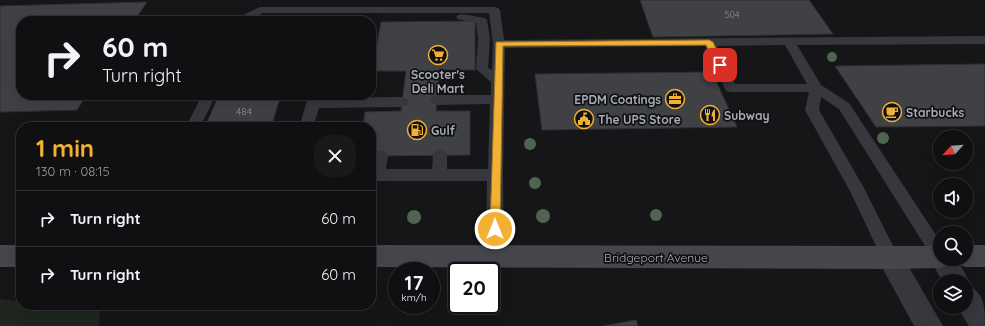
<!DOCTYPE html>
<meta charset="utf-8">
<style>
:root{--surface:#101012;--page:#19191b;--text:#f1f3f6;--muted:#9c9d9f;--line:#303032;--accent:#f2b134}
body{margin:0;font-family:Quicksand,sans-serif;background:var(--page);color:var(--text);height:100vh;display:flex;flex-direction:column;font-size:15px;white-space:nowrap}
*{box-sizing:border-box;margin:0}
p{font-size:13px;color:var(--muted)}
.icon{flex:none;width:22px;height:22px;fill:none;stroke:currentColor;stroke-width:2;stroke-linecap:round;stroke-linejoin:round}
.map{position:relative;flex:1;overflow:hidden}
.sheet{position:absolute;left:16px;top:122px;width:360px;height:188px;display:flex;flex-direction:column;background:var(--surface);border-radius:16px;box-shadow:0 4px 16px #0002,0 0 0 1px var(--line)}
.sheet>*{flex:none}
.top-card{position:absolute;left:16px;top:16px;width:360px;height:84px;border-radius:16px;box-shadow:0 4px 16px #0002,0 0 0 1px var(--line);background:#101012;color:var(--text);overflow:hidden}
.needle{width:26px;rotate:244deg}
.controls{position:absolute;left:933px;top:130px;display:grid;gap:8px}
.controls a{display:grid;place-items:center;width:40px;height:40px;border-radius:50%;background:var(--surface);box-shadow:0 4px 16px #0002,0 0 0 1px var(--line);font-size:20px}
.speed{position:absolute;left:388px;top:262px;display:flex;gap:8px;font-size:20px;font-weight:700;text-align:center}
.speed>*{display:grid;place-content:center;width:52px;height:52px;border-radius:50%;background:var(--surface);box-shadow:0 4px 16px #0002,0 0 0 1px var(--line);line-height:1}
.speed small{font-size:10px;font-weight:400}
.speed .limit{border:2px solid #111;border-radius:6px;background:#fff;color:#111}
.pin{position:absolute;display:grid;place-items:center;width:34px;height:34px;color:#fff;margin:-17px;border-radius:8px;box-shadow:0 2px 6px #0006}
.me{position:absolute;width:44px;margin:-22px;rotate:0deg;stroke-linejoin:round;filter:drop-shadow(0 0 3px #0008)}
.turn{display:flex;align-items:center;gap:14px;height:84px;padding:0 20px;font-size:18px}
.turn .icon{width:52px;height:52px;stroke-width:2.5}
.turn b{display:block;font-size:28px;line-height:34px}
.round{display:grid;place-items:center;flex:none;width:42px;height:42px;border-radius:16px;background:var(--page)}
.headline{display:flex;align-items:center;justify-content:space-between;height:68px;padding:0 20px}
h1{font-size:24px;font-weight:700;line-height:30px;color:var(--accent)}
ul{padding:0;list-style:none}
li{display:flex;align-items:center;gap:12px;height:56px;padding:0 20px;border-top:1px solid var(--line)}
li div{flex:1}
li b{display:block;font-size:15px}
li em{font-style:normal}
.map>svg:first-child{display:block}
.green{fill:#1e261f}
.building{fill:#404145;stroke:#303034}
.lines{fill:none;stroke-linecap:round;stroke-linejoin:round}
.service{fill:#37383d;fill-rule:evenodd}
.minor{fill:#37383d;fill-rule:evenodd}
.secondary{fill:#45474d;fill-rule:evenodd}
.tree{fill:#506452}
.route{fill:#f2b134;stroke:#9d7322}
.labels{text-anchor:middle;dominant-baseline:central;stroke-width:3.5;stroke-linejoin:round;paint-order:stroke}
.far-number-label{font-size:9px;fill:#8e929b}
.number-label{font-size:10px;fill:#8e929b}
.poi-label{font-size:12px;font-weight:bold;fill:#a8adb8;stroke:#111113;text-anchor:start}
.street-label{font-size:12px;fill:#a8adb8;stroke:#111113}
</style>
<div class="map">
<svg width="985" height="326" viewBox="0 0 985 326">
<rect width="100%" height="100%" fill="#161618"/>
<path class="green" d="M0 299 21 301V305H55L100 310 99 326H0Z"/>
<g class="building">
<path d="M640 0H809L833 34 653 37Z"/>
<path d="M147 2 134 21H21V95H86L77 110 0 112V6Z"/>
<path d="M475 21V70H439L436 111H470V155L371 156V127H363L365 112 401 111 406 71H372L381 22Z"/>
<path d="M985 64V126L876 127 835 66Z"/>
<path d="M712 72 737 127 542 130 535 74Z"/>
<path d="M219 95H281L271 127H205Z"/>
<path d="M636 320 638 326H603Z"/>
</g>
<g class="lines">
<g class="service">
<path d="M260 7H494L498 8 500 10 504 40 985 36V44L797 45 821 85 849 103 940 241V259H947L940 262 934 260 839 109 821 97 819 110 864 188 899 258 896 263 890 265 884 263 851 193 805 110 809 92H731L726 91 705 46 505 48 503 175 504 256 501 261 495 263 489 261 486 256 487 181H371C371 171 371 161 376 152L381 150 386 152 388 156 386 169H432L433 155 435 151 440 149 445 151 447 155V169H488L490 104 437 105 432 103 430 100 432 97 437 95H491V82L476 69 478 38 476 23 458 19 456 17 458 15 462 14 485 18 487 20 490 38 488 68 492 70 493 44 489 13H262L254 18 253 21H241L245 14ZM785 45 807 84H735L717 46Z"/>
<path d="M202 95H216L200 127H186Z"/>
<path d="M309 95H323L322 98 402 97 407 99 409 102 407 105 402 107 319 108 313 127H299Z"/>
</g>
<g class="minor">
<path d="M890 247 899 250 943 326H914L877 258 881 250Z"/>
<path d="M940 249V259H957L969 281 967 285C985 293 985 308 985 326H969L957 307H966V281H942L930 259 934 251Z"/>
</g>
<g class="secondary">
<rect x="0" y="245" width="21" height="22"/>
<path d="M371 245 940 246V259H952L949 265 940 268 890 269 371 267Z"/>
<path d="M966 245H985V267H966L957 264 955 259H966Z"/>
</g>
</g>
<g class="tree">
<circle cx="832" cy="57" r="5"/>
<circle cx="883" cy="138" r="6"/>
<circle cx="530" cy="144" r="6"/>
<circle cx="535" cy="183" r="6"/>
<circle cx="543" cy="216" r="7"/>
<circle cx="656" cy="215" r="6"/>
<circle cx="414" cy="217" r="7"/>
</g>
<path class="route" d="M709 40 713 42 724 65 723 67H717L706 45 503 46 500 229 498 232 495 233 491 232 490 229 496 42Z"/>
<defs>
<symbol id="supermarket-ring" viewBox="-11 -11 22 22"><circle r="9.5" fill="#111113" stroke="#f2b134" stroke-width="1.5"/><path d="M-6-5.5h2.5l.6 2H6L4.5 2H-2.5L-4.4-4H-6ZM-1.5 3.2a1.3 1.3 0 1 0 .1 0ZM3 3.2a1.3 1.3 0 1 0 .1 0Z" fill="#f2b134"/></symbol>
<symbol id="office-ring" viewBox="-11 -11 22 22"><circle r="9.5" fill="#111113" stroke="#f2b134" stroke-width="1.5"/><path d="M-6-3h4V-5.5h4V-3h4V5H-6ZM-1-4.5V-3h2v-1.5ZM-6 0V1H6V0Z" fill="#f2b134"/></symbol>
<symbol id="cafe-ring" viewBox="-11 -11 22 22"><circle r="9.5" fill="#111113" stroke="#f2b134" stroke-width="1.5"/><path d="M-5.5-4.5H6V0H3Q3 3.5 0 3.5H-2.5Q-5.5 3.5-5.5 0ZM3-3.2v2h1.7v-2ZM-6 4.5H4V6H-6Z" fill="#f2b134"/></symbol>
<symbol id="restaurant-ring" viewBox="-11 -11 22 22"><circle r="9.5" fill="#111113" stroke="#f2b134" stroke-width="1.5"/><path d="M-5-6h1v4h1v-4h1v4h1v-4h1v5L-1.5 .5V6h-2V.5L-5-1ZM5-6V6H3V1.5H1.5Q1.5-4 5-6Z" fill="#f2b134"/></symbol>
<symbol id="civic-ring" viewBox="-11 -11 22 22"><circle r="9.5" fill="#111113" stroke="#f2b134" stroke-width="1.5"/><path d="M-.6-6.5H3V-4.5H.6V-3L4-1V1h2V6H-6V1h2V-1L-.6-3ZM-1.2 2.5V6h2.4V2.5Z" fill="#f2b134"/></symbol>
<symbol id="fuel-ring" viewBox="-11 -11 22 22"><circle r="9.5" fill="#111113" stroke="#f2b134" stroke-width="1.5"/><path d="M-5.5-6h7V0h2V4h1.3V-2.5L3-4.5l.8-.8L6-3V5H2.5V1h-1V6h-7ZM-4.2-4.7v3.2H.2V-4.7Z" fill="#f2b134"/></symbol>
</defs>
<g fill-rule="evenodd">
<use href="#supermarket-ring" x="427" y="44" width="22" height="22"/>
<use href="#office-ring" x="664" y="88" width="22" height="22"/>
<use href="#cafe-ring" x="881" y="101" width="22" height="22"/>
<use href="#restaurant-ring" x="699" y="104" width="22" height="22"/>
<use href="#civic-ring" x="573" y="108" width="22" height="22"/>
<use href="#fuel-ring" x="406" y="119" width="22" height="22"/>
</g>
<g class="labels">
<g class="far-number-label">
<text x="732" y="14">504</text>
</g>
<g class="number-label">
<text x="244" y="111">484</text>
</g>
<g class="poi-label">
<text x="438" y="74" text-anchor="middle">Scooter's<tspan x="438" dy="14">Deli Mart</tspan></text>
<text x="661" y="99" text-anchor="end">EPDM Coatings</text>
<text x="906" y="112">Starbucks</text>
<text x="724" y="115">Subway</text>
<text x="598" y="119">The UPS Store</text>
<text x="431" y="130">Gulf</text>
</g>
<g class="street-label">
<text x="656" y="257">Bridgeport Avenue</text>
</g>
</g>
</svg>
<div class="controls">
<a><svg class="needle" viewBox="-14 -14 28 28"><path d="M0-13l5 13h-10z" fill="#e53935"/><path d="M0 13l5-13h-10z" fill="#9c9d9f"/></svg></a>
<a><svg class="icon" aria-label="sound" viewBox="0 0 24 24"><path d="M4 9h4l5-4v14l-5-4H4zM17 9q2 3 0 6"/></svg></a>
<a><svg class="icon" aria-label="search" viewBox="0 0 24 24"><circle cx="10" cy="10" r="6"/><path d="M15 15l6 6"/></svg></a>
<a><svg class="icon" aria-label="layers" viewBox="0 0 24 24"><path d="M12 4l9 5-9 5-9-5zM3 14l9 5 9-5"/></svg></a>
</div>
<div class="speed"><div>17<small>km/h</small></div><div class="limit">20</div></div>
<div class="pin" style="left:720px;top:65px;background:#d93025"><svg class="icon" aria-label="arrive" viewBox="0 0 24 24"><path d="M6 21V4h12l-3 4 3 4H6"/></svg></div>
<svg class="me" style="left:495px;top:229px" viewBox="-20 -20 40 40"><circle r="17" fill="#f2b134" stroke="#fff" stroke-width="3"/><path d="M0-11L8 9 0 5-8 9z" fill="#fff"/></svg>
<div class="top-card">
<div class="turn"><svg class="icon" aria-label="right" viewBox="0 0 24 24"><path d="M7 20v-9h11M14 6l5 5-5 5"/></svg><div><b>60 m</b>Turn right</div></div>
</div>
<section class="sheet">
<div class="headline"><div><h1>1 min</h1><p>130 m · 08:15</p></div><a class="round"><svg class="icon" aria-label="close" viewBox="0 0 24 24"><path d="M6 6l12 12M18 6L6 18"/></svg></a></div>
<ul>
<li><svg class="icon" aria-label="right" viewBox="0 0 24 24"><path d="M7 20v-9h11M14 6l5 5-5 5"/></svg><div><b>Turn right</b></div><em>60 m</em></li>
<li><svg class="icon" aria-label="right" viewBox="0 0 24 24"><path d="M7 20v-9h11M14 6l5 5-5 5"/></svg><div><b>Turn right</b></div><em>60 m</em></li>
</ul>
</section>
</div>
